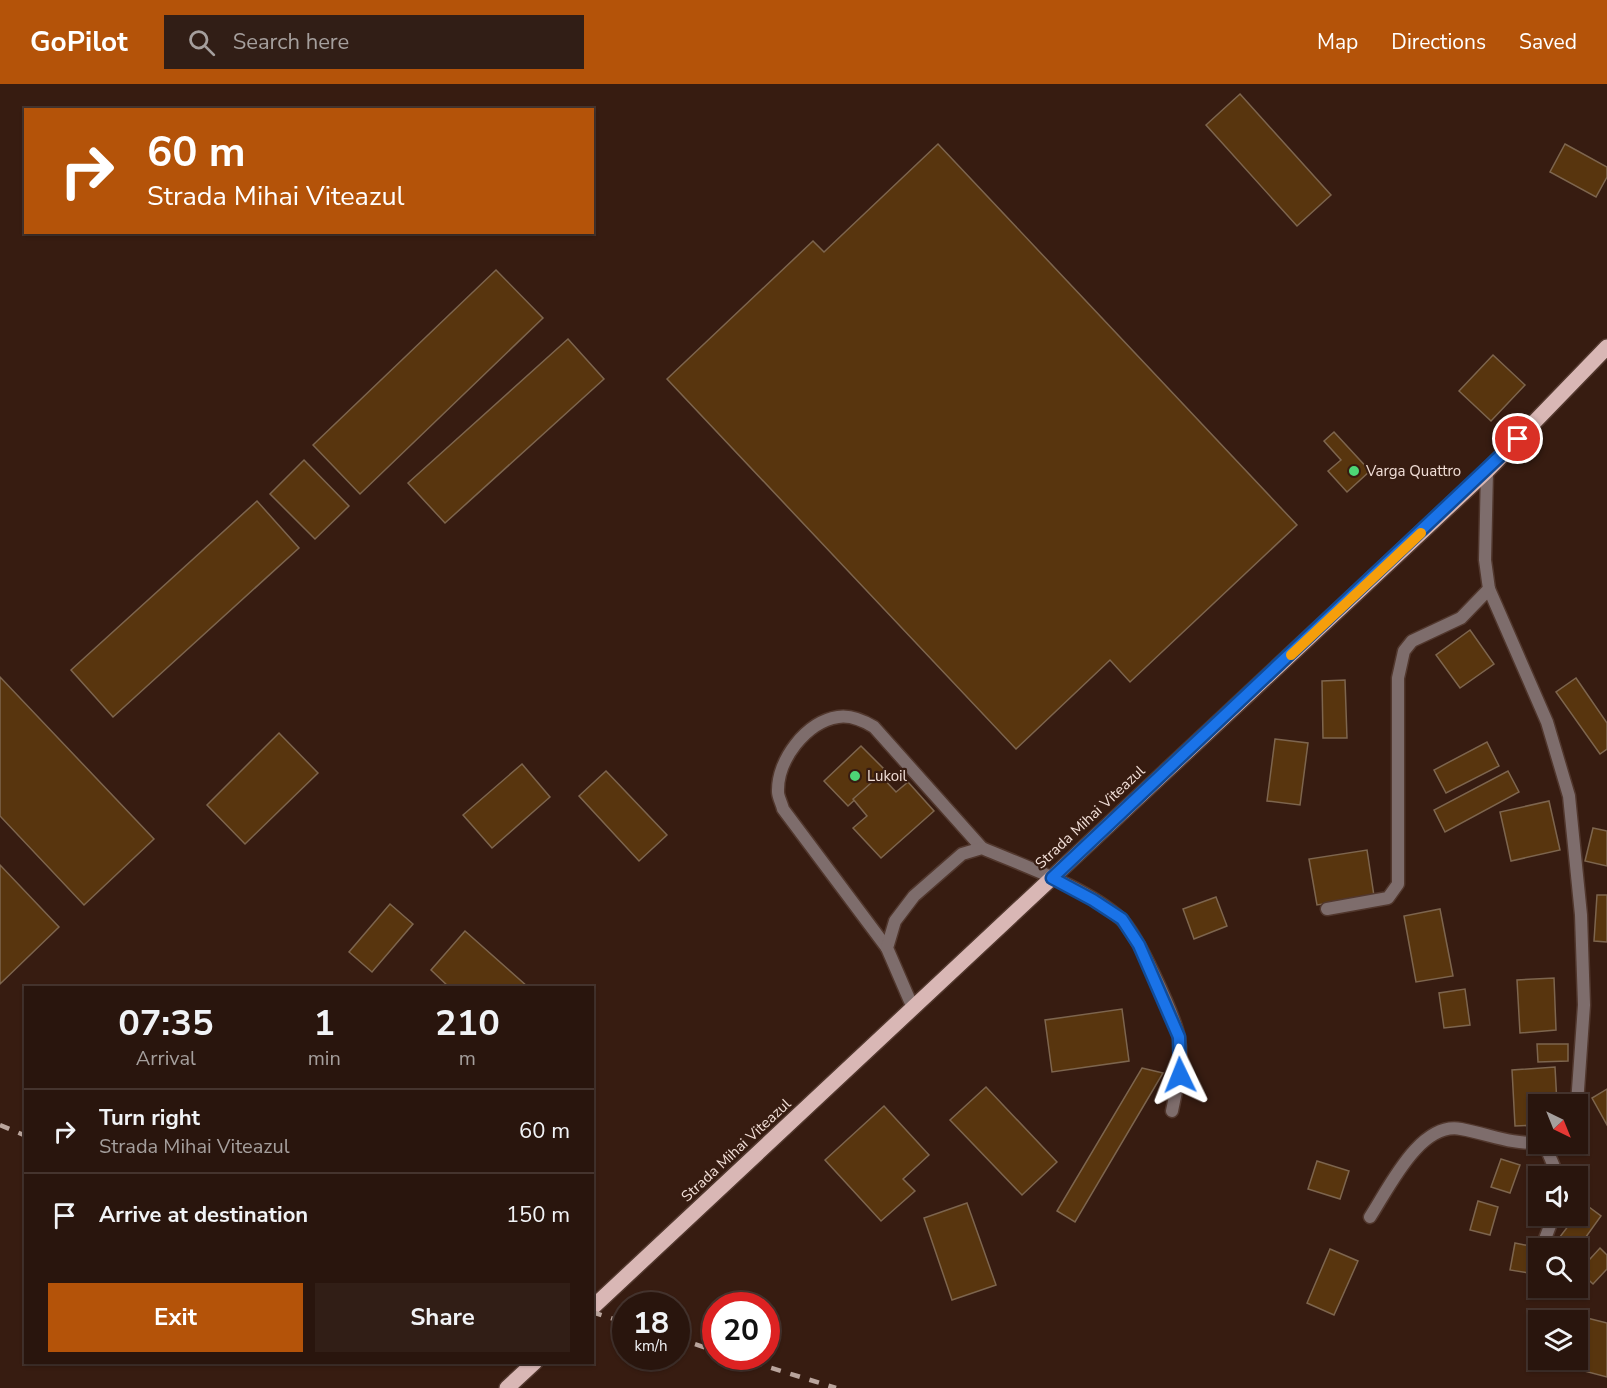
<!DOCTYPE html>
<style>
:root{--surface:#29150d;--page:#311e16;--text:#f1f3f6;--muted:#a59f9d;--line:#45342e;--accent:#b45309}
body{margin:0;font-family:"Nunito Sans",sans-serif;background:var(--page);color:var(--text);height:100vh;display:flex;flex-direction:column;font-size:22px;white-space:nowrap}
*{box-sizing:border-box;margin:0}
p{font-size:20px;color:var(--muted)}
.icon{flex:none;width:33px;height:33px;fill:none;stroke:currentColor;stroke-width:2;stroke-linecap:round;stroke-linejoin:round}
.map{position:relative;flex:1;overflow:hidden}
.panel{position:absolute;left:24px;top:902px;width:570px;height:378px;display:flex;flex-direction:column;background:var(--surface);border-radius:0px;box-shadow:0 2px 4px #0004,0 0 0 2px var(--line)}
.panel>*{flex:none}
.top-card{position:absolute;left:24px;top:24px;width:570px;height:126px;border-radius:0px;box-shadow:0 2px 4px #0004,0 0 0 2px var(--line);background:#b45309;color:#fff;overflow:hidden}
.needle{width:39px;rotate:137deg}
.tools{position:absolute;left:1528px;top:1010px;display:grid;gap:12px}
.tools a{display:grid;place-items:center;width:60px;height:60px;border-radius:0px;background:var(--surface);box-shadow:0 2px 4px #0004,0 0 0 2px var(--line);font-size:30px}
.speed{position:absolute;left:612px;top:1208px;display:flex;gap:12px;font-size:30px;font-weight:700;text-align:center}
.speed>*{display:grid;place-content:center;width:78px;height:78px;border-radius:50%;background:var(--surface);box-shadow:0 2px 4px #0004,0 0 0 2px var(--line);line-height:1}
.speed small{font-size:15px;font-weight:400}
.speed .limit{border:9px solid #d22;background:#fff;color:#111}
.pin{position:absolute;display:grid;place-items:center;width:51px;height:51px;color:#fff;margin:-26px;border:3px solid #fff;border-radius:50%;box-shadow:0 2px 6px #0007}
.me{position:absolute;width:66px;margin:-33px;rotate:358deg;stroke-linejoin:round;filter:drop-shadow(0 0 4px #0008)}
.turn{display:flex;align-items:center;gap:21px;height:126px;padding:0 24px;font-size:27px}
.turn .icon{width:78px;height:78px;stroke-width:2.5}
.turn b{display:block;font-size:42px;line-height:51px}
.eta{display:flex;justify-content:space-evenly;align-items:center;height:102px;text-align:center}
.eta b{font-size:36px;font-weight:700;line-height:42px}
.button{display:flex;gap:12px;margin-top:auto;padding:12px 24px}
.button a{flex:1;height:69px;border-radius:0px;background:var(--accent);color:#fff;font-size:24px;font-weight:700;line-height:69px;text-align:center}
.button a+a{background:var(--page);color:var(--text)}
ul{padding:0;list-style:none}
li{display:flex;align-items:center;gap:18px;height:84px;padding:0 24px;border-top:2px solid var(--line)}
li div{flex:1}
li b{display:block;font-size:22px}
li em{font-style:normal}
header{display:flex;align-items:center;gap:36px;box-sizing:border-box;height:84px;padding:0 30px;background:var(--accent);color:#fff}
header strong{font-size:28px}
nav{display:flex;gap:33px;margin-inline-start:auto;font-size:21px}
.search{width:420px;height:54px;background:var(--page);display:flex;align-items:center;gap:15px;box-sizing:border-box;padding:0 21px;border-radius:0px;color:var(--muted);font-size:22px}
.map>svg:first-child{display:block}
.building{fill:#58350e;stroke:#7d654e;stroke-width:1.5}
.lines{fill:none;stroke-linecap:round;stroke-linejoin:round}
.service-casing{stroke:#51372d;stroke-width:15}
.minor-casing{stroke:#51372d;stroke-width:15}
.primary-casing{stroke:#51372d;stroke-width:18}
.service{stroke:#7e6d6c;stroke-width:12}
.minor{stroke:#7e6d6c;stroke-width:12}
.primary{stroke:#d9b7b5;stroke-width:15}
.rail{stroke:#baa59d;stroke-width:4.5;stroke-dasharray:10 10;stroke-linecap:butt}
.route-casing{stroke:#114b97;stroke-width:15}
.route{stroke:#1a73e8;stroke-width:10}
.slow{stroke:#f59e0b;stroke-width:10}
.poi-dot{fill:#4dd676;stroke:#371c11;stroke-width:2}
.labels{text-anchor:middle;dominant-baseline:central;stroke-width:4.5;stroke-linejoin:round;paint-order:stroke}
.poi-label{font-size:15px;fill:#f1ded7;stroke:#371c11;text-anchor:start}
.street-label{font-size:15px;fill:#f1ded7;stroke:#371c11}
</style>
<header>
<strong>GoPilot</strong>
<div class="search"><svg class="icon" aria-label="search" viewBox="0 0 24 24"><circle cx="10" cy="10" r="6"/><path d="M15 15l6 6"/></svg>Search here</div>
<nav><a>Map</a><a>Directions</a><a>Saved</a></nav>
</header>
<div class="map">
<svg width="1607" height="1304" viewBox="0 0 1607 1304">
<rect width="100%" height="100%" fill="#371c11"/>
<g class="building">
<path d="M1240 10 1331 111 1297 142 1206 41Z"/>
<path d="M938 60 1297 441 1130 598 1110 576 1016 665 667 295 813 157 824 168Z"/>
<path d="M1565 60 1607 83V93L1596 113 1550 88Z"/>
<path d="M496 186 543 234 360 410 313 361Z"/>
<path d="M568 255 604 295 445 439 408 399Z"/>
<path d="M1493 271 1525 301 1491 337 1459 307Z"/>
<path d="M1334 348 1370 387 1347 408 1328 387 1341 376 1324 357Z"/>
<path d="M304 376 349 422 315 455 270 410Z"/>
<path d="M257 417 299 464 113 633 71 586Z"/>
<path d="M1470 546 1494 580 1460 604 1436 571Z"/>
<path d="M0 593 154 755 84 821 0 732Z"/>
<path d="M1576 594 1607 639V665L1600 670 1556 608Z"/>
<path d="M1345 596 1347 654H1323L1322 597Z"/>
<path d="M279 649 318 689 245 760 207 721Z"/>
<path d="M1275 655 1308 659 1300 721 1267 717Z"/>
<path d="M1487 658 1499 682 1446 709 1434 686Z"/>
<path d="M861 662 886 687 848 722 824 697Z"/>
<path d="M522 680 550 713 492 764 463 731Z"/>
<path d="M606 687 667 751 639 777 579 712Z"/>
<path d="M1508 687 1519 708 1445 748 1434 726Z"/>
<path d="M880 691 896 708 908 698 934 727 881 774 853 744 867 732 853 715Z"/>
<path d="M1549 717 1560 766 1511 777 1500 728Z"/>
<path d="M1593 744 1607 747V782L1585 777Z"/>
<path d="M1367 766 1374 812 1317 821 1309 775Z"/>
<path d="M0 781 59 843 0 900Z"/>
<path d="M1597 811H1607V858L1594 857Z"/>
<path d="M1216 813 1227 842 1194 855 1183 825Z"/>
<path d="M390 820 413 840 372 888 349 868Z"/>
<path d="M1440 825 1453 892 1416 898 1404 832Z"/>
<path d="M465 847 528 903H449L431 886Z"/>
<path d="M1554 894 1556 946 1520 949 1517 896Z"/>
<path d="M1465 905 1470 941 1444 944 1439 909Z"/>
<path d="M1122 925 1129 977 1052 988 1045 936Z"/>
<path d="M1537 960H1568V977L1538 978Z"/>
<path d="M1555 983 1557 1020H1539V1041L1515 1042 1512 986Z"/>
<path d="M1142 984 1163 989 1075 1138 1057 1127Z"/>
<path d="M986 1003 1057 1078 1022 1111 950 1036Z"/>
<path d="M1607 1005V1041L1592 1014Z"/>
<path d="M884 1022 929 1071 903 1095 915 1107 881 1137 825 1076Z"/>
<path d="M1501 1075 1520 1081 1510 1109 1491 1103Z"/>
<path d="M1317 1077 1349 1087 1340 1115 1308 1105Z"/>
<path d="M1478 1117 1498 1123 1490 1151 1470 1146Z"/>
<path d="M967 1119 996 1201 952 1216 924 1134Z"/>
<path d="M1585 1120 1601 1132 1578 1164H1572L1559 1154Z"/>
<path d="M1515 1159 1535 1163 1529 1189 1510 1186Z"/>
<path d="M1600 1164 1607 1171V1185L1593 1200 1579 1187Z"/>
<path d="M1330 1165 1358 1177 1334 1231 1307 1219Z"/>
<path d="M1587 1234 1607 1239V1293L1573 1284 1576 1275H1578Z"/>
</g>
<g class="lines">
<defs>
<g id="service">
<path d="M887 864 783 725C782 720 778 713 778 708 777 676 806 638 838 633 850 631 864 637 874 643L982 764"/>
<path d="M913 924 887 864 895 837 914 812 962 770 982 764C1024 782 1088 804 1121 835 1137 849 1175 932 1179 954 1183 979 1177 1003 1172 1027"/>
</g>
<g id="minor">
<path d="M1489 505 1547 638 1569 712 1581 831 1584 921 1577 1020"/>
<path d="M1327 825 1388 814 1398 800V594L1404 567 1412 557 1461 534 1489 505 1485 476 1487 387"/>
<path d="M1544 1059 1558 1092"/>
<path d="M1370 1133C1389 1104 1420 1037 1461 1045 1493 1051 1508 1060 1543 1059"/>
<path d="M1545 1155 1554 1131"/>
</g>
<g id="primary">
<path d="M592 1224 1487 387 1607 263"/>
<path d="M507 1304 535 1278"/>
</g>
</defs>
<use href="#service" class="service-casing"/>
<use href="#minor" class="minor-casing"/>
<use href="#primary" class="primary-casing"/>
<use href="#service" class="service"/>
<use href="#minor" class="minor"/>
<use href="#primary" class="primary"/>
<g class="rail">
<path d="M0 1041 26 1052"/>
<path d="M592 1228 626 1239"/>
<path d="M676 1254 716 1267"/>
<path d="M733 1272 836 1304"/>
</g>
</g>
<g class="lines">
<defs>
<path id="route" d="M1180 991 1179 953 1139 861 1122 835 1093 816 1052 794 1518 355"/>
</defs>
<use href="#route" class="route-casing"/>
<use href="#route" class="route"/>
<path class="slow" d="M1291 571 1421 449"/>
</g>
<g class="poi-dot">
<circle cx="1354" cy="387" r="6"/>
<circle cx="855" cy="692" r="6"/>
</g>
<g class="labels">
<g class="poi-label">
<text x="1366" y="387">Varga Quattro</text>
<text x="867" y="692">Lukoil</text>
</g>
<g class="street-label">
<text transform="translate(1090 733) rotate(-43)">Strada Mihai Viteazul</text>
<text transform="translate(736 1066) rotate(-43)">Strada Mihai Viteazul</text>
</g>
</g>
</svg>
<div class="tools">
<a><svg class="needle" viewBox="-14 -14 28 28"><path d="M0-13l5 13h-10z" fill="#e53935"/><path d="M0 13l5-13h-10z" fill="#a59f9d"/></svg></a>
<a><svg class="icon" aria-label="sound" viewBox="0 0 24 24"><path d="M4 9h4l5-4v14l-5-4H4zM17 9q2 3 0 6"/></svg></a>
<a><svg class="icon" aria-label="search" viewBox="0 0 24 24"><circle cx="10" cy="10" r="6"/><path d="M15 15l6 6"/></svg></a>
<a><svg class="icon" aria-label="layers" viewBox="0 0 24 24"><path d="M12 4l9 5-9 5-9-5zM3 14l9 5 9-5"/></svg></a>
</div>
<div class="speed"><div>18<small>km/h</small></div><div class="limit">20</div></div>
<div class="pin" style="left:1518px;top:355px;background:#d93025"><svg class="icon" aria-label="arrive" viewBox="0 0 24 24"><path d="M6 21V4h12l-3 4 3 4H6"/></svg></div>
<svg class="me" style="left:1180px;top:991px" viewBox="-20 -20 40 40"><path d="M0-17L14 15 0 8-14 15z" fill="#1a73e8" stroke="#fff" stroke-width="4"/></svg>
<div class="top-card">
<div class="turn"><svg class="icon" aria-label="right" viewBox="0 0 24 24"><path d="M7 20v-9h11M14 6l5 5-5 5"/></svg><div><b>60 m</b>Strada Mihai Viteazul</div></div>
</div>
<section class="panel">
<div class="eta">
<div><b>07:35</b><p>Arrival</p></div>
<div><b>1</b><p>min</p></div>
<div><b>210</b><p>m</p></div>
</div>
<ul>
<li><svg class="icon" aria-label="right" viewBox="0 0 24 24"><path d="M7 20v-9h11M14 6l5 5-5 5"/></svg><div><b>Turn right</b><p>Strada Mihai Viteazul</p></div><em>60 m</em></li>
<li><svg class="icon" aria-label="arrive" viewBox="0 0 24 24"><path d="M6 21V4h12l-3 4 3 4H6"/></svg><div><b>Arrive at destination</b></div><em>150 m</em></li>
</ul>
<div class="button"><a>Exit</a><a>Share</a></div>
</section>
</div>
